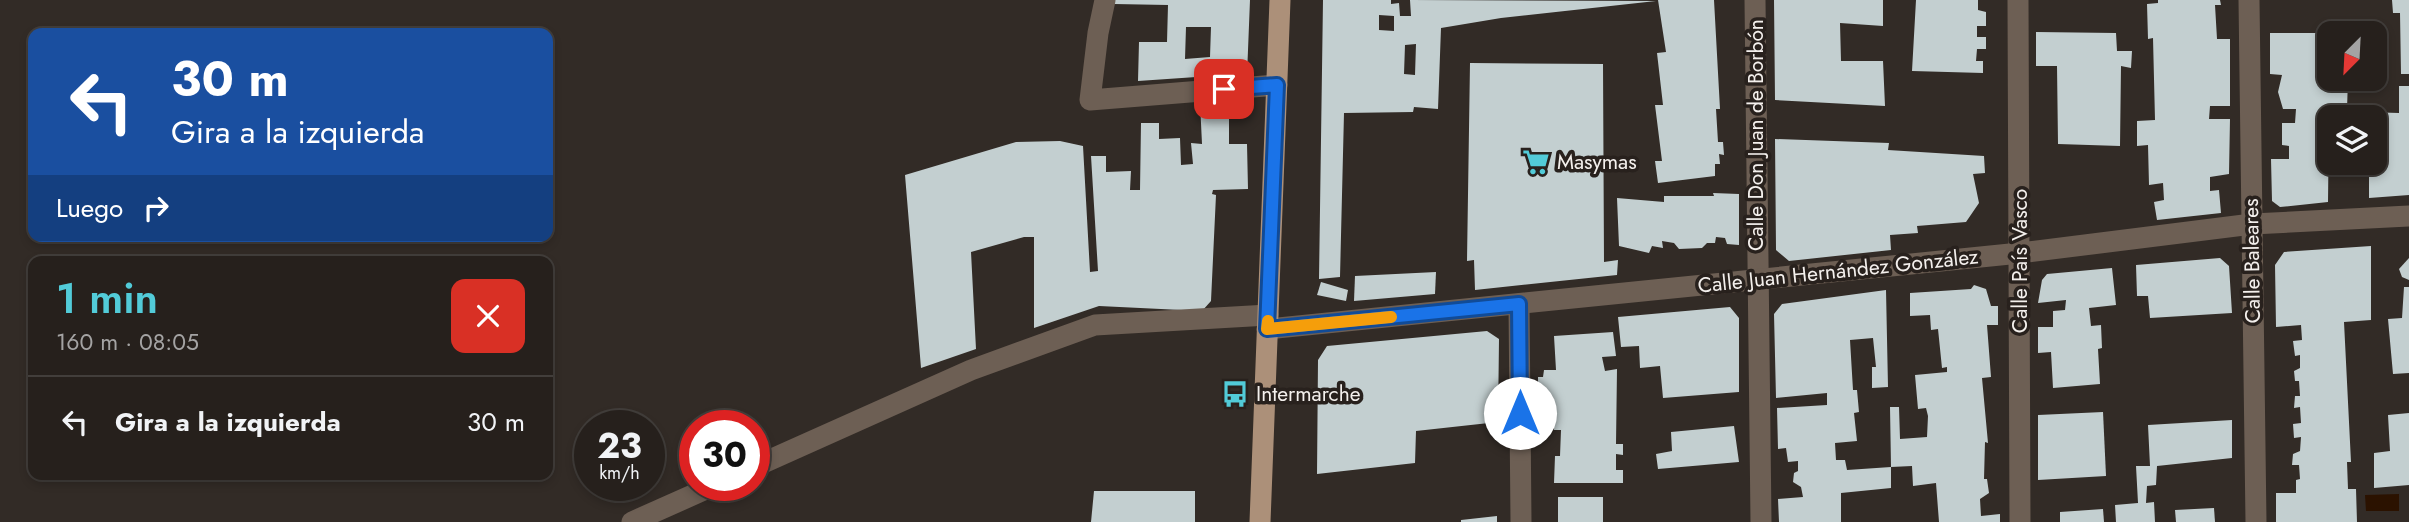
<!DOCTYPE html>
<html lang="es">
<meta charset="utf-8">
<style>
:root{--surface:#26201c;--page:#322d29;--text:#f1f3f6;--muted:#a4a3a3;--line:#423e3b;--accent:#52cbd8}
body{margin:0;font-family:Jost,sans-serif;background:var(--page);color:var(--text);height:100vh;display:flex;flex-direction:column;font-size:26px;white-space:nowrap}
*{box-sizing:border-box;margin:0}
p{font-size:23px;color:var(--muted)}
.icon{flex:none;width:38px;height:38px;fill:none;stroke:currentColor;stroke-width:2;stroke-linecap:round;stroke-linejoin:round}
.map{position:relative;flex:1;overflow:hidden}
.details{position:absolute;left:28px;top:256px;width:525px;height:224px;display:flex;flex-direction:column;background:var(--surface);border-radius:14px;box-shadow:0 4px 10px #0003,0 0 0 2px var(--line)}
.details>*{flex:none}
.guide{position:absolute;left:28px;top:28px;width:525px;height:214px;border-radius:14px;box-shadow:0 4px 10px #0003,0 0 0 2px var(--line);background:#1a4fa0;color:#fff;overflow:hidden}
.needle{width:46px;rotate:204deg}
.buttons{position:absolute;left:2317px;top:21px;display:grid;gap:14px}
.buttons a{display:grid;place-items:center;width:70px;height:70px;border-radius:14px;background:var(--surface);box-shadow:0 4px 10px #0003,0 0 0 2px var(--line);font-size:35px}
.speed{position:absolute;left:574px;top:410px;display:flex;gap:14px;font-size:35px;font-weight:700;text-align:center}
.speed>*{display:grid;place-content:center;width:91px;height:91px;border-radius:50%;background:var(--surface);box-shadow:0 4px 10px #0003,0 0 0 2px var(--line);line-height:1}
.speed small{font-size:18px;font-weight:400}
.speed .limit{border:10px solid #d22;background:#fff;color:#111}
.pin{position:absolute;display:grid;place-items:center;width:60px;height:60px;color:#fff;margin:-30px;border-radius:14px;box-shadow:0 4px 10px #0006}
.me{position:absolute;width:77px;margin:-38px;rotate:0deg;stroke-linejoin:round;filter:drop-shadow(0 0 5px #0008)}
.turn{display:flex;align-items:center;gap:24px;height:147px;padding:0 28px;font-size:32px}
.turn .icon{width:91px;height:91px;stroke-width:2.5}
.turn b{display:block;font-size:49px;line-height:60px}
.then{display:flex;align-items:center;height:66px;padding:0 28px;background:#0003;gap:14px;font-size:26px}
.round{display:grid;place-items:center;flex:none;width:74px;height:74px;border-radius:14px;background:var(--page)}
.head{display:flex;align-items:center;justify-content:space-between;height:119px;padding:0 28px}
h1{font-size:42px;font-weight:600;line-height:52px;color:var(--accent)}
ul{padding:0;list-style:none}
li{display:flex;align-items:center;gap:21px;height:91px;padding:0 28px;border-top:2px solid var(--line)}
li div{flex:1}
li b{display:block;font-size:26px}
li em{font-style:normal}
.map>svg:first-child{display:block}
.water{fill:#2b1200}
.building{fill:#c3cfd0;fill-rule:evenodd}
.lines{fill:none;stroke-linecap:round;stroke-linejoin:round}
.street{stroke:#6d5f54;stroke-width:21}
.primary{stroke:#ac9079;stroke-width:21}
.route-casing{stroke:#114b97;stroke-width:18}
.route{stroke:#1a73e8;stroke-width:12}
.slow{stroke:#f59e0b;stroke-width:12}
.labels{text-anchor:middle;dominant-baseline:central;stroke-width:7;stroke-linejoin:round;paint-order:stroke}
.street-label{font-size:21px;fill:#f4f0ed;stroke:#28211d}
.poi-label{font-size:21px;fill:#f4f0ed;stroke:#28211d;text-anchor:start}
</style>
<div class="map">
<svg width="2409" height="522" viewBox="0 0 2409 522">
<rect width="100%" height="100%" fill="#322b26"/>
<path class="water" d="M2399 494V511H2366L2365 495Z"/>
<g class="building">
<path d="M1114 0H1250L1247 75H1228V60H1211V76L1138 81 1139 42H1167L1168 5 1114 4ZM1186 27H1211L1210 57 1185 59Z"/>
<path d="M1323 0H1391V4L1399 3 1400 16H1411L1410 0 1656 1 1501 18 1441 28 1438 109 1414 107 1413 112 1344 113 1340 277 1319 279ZM1379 15 1394 16V31L1379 30ZM1416 44 1415 75 1404 74 1405 45Z"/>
<path d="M1658 0H1714L1720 109H1716L1718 142H1723L1724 155 1719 154 1720 164H1715V176L1658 183 1655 161H1662L1655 105H1663L1657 53 1666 52Z"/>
<path d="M1774 0H1883V26L1840 23 1841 61H1883L1885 106 1775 100Z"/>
<path d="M1916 0H1978V10L1986 12V26H1977V37H1986V49H1977L1976 61H1983V73L1912 71Z"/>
<path d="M2158 0H2220L2221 5H2215L2217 39H2230V106H2210L2209 119H2230L2229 174 2210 177V191L2219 190 2221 213 2157 220 2154 202 2164 200 2163 183 2149 185 2148 145 2137 146V121L2155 120 2153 38 2148 39 2147 4 2158 3Z"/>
<path d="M2392 0H2409V74H2401L2400 13H2393Z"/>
<path d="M2036 32 2116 33 2117 51H2132L2131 68 2121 66 2120 146 2058 144 2057 66H2036Z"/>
<path d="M2270 33H2329V79H2348L2347 109 2342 108V117H2329L2328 202 2280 207 2272 201 2271 159H2289V146L2282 145V123H2295L2296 109H2283L2278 92 2282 75 2270 74Z"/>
<path d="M1470 63 1603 64 1604 262 1618 260 1617 275 1475 290 1474 260 1467 261Z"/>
<path d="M2399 86H2409V195L2369 198V163H2375V117H2366V112L2399 113Z"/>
<path d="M1229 99V144H1247L1248 189 1213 190 1212 194 1216 195 1211 301 1202 311 1099 306 1034 328V237H1024L971 252 976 349 921 368 905 175 1016 142 1060 141 1083 146 1090 272 1098 271 1091 156H1106V172L1131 171 1130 190H1140L1141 123H1159V139L1180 138 1181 165 1193 164 1191 143 1202 144 1200 102Z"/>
<path d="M1775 139 1889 143 1888 150 1984 156 1985 173 1973 174 1979 203 1966 222 1917 226 1918 233 1890 235 1891 250 1789 261 1776 250Z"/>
<path d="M1713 193 1739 194V245L1727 244 1725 238 1716 237 1715 243H1707L1702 248 1679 249 1674 243 1662 241 1663 248 1652 246 1649 253 1619 246 1617 198 1664 202V196H1714Z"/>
<path d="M2371 246V320L2344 322 2351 462H2347L2348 489H2356L2357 522H2276V493H2296V480L2300 479 2299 465H2292L2293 454 2300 451 2301 437 2294 438 2293 424 2301 423 2300 407 2294 408 2295 396H2300L2299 381H2295L2294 371 2300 368V355L2295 356 2293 341 2302 340 2301 325 2276 327 2275 265 2284 252Z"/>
<path d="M2220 258 2229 266 2232 313 2150 318 2148 296H2137L2136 265Z"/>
<path d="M2409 258V280L2402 277 2399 269Z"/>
<path d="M2112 268 2116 305 2089 308 2091 326 2101 325 2102 348 2098 349 2100 384 2053 388 2051 352 2038 353V327H2053V311L2065 310 2066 300 2038 303 2042 280 2047 274Z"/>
<path d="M1436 272 1435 294 1354 301 1355 276Z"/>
<path d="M1321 282 1348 290 1346 301 1317 295Z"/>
<path d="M1974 285 1986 289 1991 306H1998V325H1987L1991 377 1982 378 1988 443 1985 442 1984 479H1987L1989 493 1980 499 1981 516 2000 514V522H1939L1936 483 1913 486 1912 466 1891 467 1890 407H1899L1900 439 1927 437 1928 416 1926 408 1918 409 1915 375 1947 372V367L1942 368 1938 329 1931 330 1930 315 1910 316V293L1971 289Z"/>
<path d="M2404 287H2409V373L2393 374 2388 319 2402 318Z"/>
<path d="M1886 290 1888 387 1872 388V367H1876L1873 338 1850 340 1853 390H1857L1859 412 1854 413 1857 441 1835 443 1836 460H1845L1847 470 1891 467V488L1841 493V522H1779L1778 499 1803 497 1801 487 1793 482 1794 473 1798 471V461L1788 462 1786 448 1778 449 1777 408 1827 405V393L1776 398 1774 314 1782 304Z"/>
<path d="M1730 307 1739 318V392L1663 398 1660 366 1640 368 1639 346 1621 347 1618 317Z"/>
<path d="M1487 331 1499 339 1498 422 1416 431 1415 463 1317 474 1318 360 1327 346Z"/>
<path d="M1613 332 1616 356 1602 357 1605 371 1617 369 1616 444H1623V455L1616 454V470H1623V483H1554L1555 456H1560L1561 430H1554L1553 409 1538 411V377H1543L1544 370H1556L1554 336Z"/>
<path d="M2103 412 2106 476 2038 480V415Z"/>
<path d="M2409 413V485L2374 488V453L2390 451 2388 415Z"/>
<path d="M2232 420V458L2157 466 2156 485 2147 486 2146 503 2154 502 2155 522H2116L2115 505 2138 503 2136 466H2150L2148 425Z"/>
<path d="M1734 426 1739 462 1658 469 1656 454 1672 451 1671 432Z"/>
<path d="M1094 491H1195V522H1091Z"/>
<rect x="1558" y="497" width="45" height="25"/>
<path d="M2214 508 2215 522H2176L2175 510Z"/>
<path d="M2103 509 2104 522H2060V512Z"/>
<path d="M1497 516V522H1461V520Z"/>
</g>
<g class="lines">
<g class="street">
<path d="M1105 0 1098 33 1090 100 1277 85"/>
<path d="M1755 0 1761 522"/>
<path d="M2018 0 2020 522"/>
<path d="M2249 0 2256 522"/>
<path d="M1519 304 1521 522"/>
<path d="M1267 329 2020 253 2252 224 2409 216"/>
<path d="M754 467 971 370 1095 325 1268 315"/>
<path d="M632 522 715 485"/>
</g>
<path class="primary" d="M1260 522 1280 0"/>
</g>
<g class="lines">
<defs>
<path id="route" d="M1224 89 1277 85 1267 329 1519 304 1520 413"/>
</defs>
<use href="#route" class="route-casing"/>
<use href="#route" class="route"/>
<path class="slow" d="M1268 321 1267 329 1391 317"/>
</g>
<defs>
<symbol id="supermarket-bare" viewBox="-9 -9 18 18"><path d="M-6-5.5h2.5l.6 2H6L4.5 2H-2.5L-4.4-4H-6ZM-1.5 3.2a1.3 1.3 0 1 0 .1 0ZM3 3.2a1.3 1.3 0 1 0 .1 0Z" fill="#52cbd8" stroke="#28211d" stroke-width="2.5" paint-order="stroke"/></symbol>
<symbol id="bus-bare" viewBox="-9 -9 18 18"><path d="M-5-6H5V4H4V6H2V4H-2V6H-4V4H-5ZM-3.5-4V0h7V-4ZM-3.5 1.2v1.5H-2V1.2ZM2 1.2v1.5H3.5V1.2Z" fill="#52cbd8" stroke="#28211d" stroke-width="2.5" paint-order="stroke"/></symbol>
</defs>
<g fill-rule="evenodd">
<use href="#supermarket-bare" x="1517" y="143" width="38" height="38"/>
<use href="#bus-bare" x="1216" y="375" width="38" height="38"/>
</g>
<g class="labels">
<g class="street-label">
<text transform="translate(1756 135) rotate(-90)">Calle Don Juan de Borbón</text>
<text transform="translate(2020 261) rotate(-90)">Calle País Vasco</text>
<text transform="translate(2252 261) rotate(-91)">Calle Baleares</text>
<text transform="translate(1838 271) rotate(-6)">Calle Juan Hernández González</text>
</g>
<g class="poi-label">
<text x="1557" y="162">Masymas</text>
<text x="1256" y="394">Intermarche</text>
</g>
</g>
</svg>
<div class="buttons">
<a><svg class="needle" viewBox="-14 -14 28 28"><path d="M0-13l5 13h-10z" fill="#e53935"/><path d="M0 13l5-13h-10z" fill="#a4a3a3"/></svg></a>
<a><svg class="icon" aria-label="layers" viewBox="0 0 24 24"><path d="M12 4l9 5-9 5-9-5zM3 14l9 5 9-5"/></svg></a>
</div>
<div class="speed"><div>23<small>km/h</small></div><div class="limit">30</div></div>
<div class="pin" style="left:1224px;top:89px;background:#d93025"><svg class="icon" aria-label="arrive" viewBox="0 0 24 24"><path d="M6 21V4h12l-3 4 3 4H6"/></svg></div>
<svg class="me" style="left:1520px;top:413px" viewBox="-20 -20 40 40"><circle r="19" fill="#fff"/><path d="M0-13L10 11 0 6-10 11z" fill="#1a73e8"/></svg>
<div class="guide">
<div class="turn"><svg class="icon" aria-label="left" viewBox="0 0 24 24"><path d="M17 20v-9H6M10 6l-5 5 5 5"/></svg><div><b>30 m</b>Gira a la izquierda</div></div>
<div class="then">Luego<svg class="icon" aria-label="right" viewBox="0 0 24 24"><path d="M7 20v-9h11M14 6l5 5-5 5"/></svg></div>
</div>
<section class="details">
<div class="head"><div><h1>1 min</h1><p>160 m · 08:05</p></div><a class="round" style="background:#d93025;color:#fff"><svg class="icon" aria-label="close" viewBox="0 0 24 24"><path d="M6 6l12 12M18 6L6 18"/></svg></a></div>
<ul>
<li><svg class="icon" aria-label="left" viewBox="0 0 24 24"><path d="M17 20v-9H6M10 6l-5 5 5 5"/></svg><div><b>Gira a la izquierda</b></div><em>30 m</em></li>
</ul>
</section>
</div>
